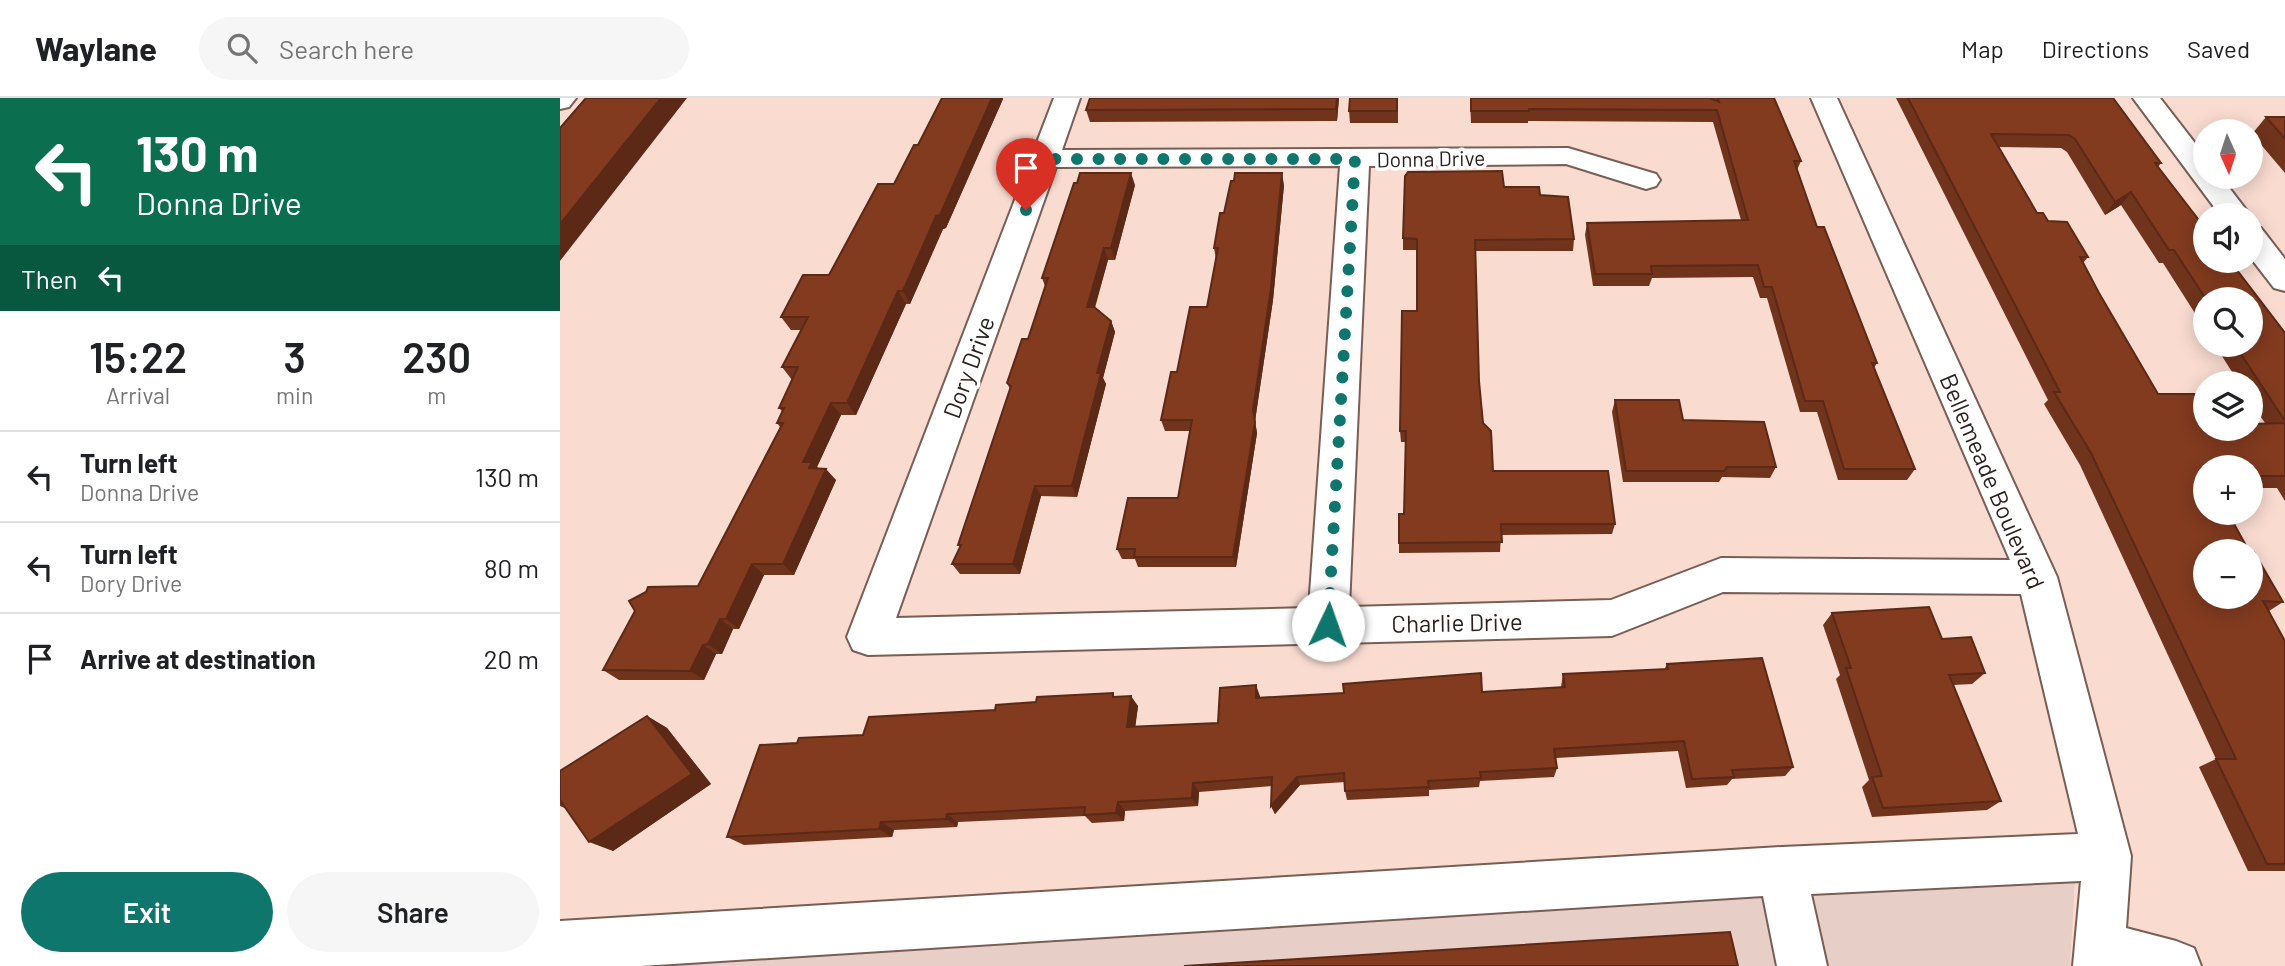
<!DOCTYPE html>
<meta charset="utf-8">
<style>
:root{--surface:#fff;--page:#f6f6f6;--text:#202124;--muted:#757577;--line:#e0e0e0;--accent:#0f766e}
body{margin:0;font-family:Barlow,sans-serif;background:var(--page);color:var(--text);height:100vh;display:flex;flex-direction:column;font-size:26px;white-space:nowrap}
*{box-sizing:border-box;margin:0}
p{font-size:23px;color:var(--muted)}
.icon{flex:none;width:38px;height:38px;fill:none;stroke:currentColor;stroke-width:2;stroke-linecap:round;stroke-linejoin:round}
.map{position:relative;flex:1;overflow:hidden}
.side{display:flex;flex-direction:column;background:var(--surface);width:560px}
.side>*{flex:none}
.top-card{background:#0b6e4f;color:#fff;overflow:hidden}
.needle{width:46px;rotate:177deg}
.buttons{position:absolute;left:1633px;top:21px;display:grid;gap:14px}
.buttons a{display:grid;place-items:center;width:70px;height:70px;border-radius:50%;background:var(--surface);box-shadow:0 4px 18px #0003;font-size:35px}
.pin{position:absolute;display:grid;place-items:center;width:60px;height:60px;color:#fff;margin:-72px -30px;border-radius:50% 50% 50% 0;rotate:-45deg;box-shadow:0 0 7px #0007}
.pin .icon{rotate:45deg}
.me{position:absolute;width:77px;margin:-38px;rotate:3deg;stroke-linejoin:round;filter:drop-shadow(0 0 5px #0008)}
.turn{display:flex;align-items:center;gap:24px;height:147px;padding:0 21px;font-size:32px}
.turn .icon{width:91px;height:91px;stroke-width:2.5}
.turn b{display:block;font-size:49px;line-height:60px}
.then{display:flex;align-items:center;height:66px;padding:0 21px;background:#0003;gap:14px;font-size:26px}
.eta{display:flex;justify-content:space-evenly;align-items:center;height:119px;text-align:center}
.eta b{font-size:42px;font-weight:600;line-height:49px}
.action{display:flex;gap:14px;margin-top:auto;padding:14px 21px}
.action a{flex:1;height:80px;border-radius:42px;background:var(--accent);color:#fff;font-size:28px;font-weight:600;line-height:80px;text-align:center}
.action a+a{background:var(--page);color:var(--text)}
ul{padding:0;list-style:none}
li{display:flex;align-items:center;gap:21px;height:91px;padding:0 21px;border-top:2px solid var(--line)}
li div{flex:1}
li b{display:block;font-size:26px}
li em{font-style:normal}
header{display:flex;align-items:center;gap:42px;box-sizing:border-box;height:98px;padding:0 35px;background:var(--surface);border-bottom:2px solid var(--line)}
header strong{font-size:33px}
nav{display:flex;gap:38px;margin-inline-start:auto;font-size:24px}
.search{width:490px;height:63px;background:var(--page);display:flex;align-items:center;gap:18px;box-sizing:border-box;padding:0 24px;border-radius:38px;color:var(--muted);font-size:26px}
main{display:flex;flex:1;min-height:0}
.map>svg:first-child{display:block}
.commercial{fill:#e7cec7}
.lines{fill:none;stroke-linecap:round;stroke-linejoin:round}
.minor-casing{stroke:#785e55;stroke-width:4}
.minor{fill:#fff;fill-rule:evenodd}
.wall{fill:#70331b;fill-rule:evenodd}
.shaded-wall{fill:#5b2916}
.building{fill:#823b1f;stroke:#5b2916;stroke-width:2}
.route{stroke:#0f766e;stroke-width:12;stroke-dasharray:0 21.6}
.labels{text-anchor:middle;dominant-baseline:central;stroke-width:7;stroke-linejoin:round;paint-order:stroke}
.far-street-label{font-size:21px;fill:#2a1f1c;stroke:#fff}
.street-label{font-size:24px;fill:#2a1f1c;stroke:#fff}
</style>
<header>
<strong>Waylane</strong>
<div class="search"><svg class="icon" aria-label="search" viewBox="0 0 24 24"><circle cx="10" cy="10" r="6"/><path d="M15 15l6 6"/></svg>Search here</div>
<nav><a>Map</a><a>Directions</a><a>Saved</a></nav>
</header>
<main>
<section class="side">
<div class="top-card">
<div class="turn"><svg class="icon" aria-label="left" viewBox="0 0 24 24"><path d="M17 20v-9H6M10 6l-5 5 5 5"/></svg><div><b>130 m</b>Donna Drive</div></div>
<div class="then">Then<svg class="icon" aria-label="left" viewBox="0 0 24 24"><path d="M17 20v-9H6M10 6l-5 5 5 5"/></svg></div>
</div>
<div class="eta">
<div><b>15:22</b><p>Arrival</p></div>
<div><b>3</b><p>min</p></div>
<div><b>230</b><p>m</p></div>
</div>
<ul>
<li><svg class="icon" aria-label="left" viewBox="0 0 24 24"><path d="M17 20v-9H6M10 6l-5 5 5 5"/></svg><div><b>Turn left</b><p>Donna Drive</p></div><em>130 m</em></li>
<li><svg class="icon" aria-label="left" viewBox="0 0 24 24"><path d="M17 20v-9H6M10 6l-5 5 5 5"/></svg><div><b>Turn left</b><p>Dory Drive</p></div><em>80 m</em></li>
<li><svg class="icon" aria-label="arrive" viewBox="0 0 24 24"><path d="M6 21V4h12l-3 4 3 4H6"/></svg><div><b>Arrive at destination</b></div><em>20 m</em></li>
</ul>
<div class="action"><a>Exit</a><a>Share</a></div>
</section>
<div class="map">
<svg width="1725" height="868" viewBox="0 0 1725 868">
<rect width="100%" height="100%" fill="#f9dbd0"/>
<path class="commercial" d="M1517 746 1510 868H0Z"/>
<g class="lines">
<defs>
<g id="minor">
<path d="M0 0H16L9 9 0 11Z"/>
<path d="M494 0H520L502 52 1008 50 1096 76 1100 82 1096 88 1086 91 1006 66 809 68 789 509 1051 502 1161 460 1450 462 1251 0H1277L1497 479 1571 758 1566 830 1616 843 1634 850 1641 868H1513L1521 783 1251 796 1267 868H1217L1203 798 81 868H0V823L1222 749 1518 736 1461 496 1163 494 1052 538 308 557 293 552 287 539ZM780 68 749 510 336 520 496 69Z"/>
<path d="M1573 0H1600L1645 58V79H1661L1690 117H1660Z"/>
<path d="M1690 127 1701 130 1725 161V193L1714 190 1690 159Z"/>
</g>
</defs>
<use href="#minor" class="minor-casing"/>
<use href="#minor" class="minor"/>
</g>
<g class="wall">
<path d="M779 0 777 23 530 24 526 12Z"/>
<path d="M838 0V25H790L789 13Z"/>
<path d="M910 0H1214L1241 63 1237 72 1257 129 1317 265 1314 270 1355 371 1347 382H1278L1257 314H1240L1207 200H1200L1193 179 1092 180 1089 188H1033L1025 137 1027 125 1181 122 1153 24 968 23V25H911Z"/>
<path d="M1336 0H1553L1601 65 1598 69 1725 235V403L1717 390H1690V369H1645V415L1689 453 1723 504 1709 513 1725 543V773H1688L1639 669 1656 661 1520 367 1484 306 1488 302ZM1439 49 1501 50 1507 54 1545 117 1561 107 1599 165H1603L1645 231V201H1690V247H1655L1679 285H1690V303L1705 325 1645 331 1598 296 1539 195 1523 165 1528 159 1477 115Z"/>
<path d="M443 1 386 130 383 131 350 206H346L296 317H281L257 369 276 382 234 477H204L179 531H173L162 556H156L144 582H59L43 572 138 488 220 329 217 325 222 313 219 310 232 282 222 269 241 232H231L221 219 269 177 334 86 358 47Z"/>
<path d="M1706 19H1725V75L1692 36Z"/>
<path d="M575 87 555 162H548L535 210 551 223 555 234 543 280 546 286 517 399 481 398 460 476H400L392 466 400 449 398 447 450 291 447 285 468 241 485 188 482 180Z"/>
<path d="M724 87 713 202 695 323 697 335 676 469H578L575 461H562L557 451 618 400 630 333H605L601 322 617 274 647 209 656 161 654 150 664 115Z"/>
<path d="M944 89 980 97 1014 141 1013 153H915L919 283 923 325 933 373 1055 426 1052 436 941 437 940 454 839 455V445L844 416 846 344H841L840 333 857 213V152H843V140Z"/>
<path d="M1055 302 1123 322 1216 369 1210 380 1162 379 1159 384H1063L1052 314Z"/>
<path d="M1272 515 1382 541 1425 575 1412 586 1393 587 1441 703 1427 712 1312 719 1302 689 1309 682 1276 581 1280 577 1263 527Z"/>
<path d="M1107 566 1233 669 1225 678 1172 681 1167 687 1126 690 1118 653 996 660 997 670 994 679 920 683 919 689 869 692V698L787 702 785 693V684L740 687 715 716 711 708 712 688 639 694 638 708 565 713 564 723 532 725 525 718 398 724 397 729 334 732 332 739 184 747 167 739 237 645 303 637 435 612 555 599 578 608 575 629 658 625 700 598V600L922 594 1001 589 1003 576 1104 572Z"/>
<path d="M87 618 107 630 151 686 53 753 7 711 0 708V673Z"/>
</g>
<g class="shaded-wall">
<path d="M101 0H127L0 163V126Z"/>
<path d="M432 0H443V1L386 130 383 131 350 206 343 193 376 118Z"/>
<path d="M777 0H779L777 23 776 11Z"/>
<path d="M571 75 575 87 555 162 551 150Z"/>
<path d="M722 75 724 87 713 202 695 323 697 335 676 469 673 459Z"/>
<path d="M1571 94 1561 107 1545 117 1555 104Z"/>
<path d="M544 150 548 162 531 221 527 209Z"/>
<path d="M338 193 346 206 296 317 287 305Z"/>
<path d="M551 223 555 234 543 280 546 286 517 399 512 388 537 275Z"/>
<path d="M271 305 281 317 257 369 262 376 259 382 243 364Z"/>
<path d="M266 371 276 382 234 477 223 466Z"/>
<path d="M475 388 481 398 460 476 453 466Z"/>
<path d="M192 466 204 477 179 531 166 521Z"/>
<path d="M160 521 173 531 162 556 148 546Z"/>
<path d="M143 547 156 556 144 582 130 573Z"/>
<path d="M696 587 700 598V611L696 600Z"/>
<path d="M571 598 578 608 574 639 567 629Z"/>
<path d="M87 618 107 630 151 686 53 753 29 744Z"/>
<path d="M737 679 740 687 715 716 711 708Z"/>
<path d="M633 685 639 694 638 708 632 700Z"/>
<path d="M558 704 565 713 564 723 556 715Z"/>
<path d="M387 716 398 724 397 729 386 721Z"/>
<path d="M321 724 334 732 332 739 319 731Z"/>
</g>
<g class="building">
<path d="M26 0H101L0 126V30Z"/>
<path d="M382 0H432L380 117 376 118 343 193H338L287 305H271L243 364H252L249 370 266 371 223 466H192L166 521H160L148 546 143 547 130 573 43 572 75 513 69 503 86 494 88 489 138 488 223 325H217L224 310H219L238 269H222L248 219H221L243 177H269L318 86H334L354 47H358Z"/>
<path d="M530 0H777L776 11 526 12Z"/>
<path d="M790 0H837V13H789Z"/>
<path d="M911 0H1150L1159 4 1158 0H1214L1241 63H1234L1257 129H1264L1317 265H1312L1355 371H1284L1263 303H1245L1212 189H1204L1198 167 1091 168 1092 176H1035L1027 125 1188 122 1157 12 969 11V13H911Z"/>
<path d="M1348 0H1553L1601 65H1595L1645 130V163H1670L1725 235V323L1675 247H1690V201H1646L1614 152H1609L1571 94 1555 104 1515 41 1509 37 1431 36 1477 115H1483L1488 123 1507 124 1528 159H1520L1539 195 1598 296H1638L1645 309V331H1690V326L1725 325V378H1690V369H1645V415H1668L1689 453H1645V499H1690V453L1694 454 1723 504 1703 503 1725 543V766H1707L1656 661H1676L1531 355 1494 294H1500Z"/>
<path d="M1706 19H1725V41Z"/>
<path d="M942 73 944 89H979L980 97 1008 99 1014 141 915 142 919 283 923 325 931 333 933 373H1048L1055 426H941L942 444 839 445V416H844L846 333H840L842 213H857V141L843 140 845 78 848 74Z"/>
<path d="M520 75H571L551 150H544L527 209H534L551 223 537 275H541L512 388H475L453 466H392L401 447H398L451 288 447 285 462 241H468L488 180H482L514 85H517Z"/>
<path d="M675 75H722L711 190 693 312 695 324 673 459H574L575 451H557L568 400H618L632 322H601L611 274H617L630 209H647L658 150H654L660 115H664L671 83H674Z"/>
<path d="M1055 302H1119L1123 322 1204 324 1216 369H1167L1164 373H1066Z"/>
<path d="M1369 509 1382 541 1411 539 1425 575 1389 577 1441 703 1323 710 1312 679 1322 678 1286 570H1291L1272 515Z"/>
<path d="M1202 560 1233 669 1172 672 1174 679 1132 681 1124 643 994 651 997 670 920 674 921 680 868 683 869 689 785 693 784 675 737 679 711 708 712 679 633 685 632 700 558 704 556 715 524 717 525 709 387 716 386 721 321 724 319 731 167 739 200 647 237 645 239 640 303 637 309 619 435 612 436 607 476 604 477 599 553 595V599L571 598 567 629 658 625 660 590 696 587V600L784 595 783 586 921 575 922 594 1005 589 1003 576 1108 571 1107 566Z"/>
<path d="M87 618 132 676 29 744 0 702V673Z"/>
<path d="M1170 834 1178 868H624Z"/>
</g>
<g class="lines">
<path class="route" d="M466 112 485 61H795L768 527"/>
</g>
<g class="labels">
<g class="far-street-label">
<text transform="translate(871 60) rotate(-1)">Donna Drive</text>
</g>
<g class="street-label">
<text transform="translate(408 269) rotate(-70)">Dory Drive</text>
<text transform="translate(1433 383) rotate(67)">Bellemeade Boulevard</text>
<text transform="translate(897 524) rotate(-1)">Charlie Drive</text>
</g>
</g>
</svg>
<div class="buttons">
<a><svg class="needle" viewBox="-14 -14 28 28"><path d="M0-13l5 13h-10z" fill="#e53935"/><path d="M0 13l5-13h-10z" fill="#757577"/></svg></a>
<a><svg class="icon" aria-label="sound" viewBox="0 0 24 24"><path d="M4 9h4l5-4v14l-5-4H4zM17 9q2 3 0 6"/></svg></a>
<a><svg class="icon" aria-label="search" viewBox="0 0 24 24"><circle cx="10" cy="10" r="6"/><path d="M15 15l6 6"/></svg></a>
<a><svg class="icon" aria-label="layers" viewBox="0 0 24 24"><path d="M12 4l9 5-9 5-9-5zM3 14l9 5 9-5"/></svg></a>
<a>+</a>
<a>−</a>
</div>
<div class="pin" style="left:466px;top:112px;background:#d93025"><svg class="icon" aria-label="arrive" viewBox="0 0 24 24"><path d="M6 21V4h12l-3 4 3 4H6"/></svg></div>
<svg class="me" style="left:768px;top:527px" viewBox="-20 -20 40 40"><circle r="19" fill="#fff"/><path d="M0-13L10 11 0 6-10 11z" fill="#0f766e"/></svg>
</div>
</main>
